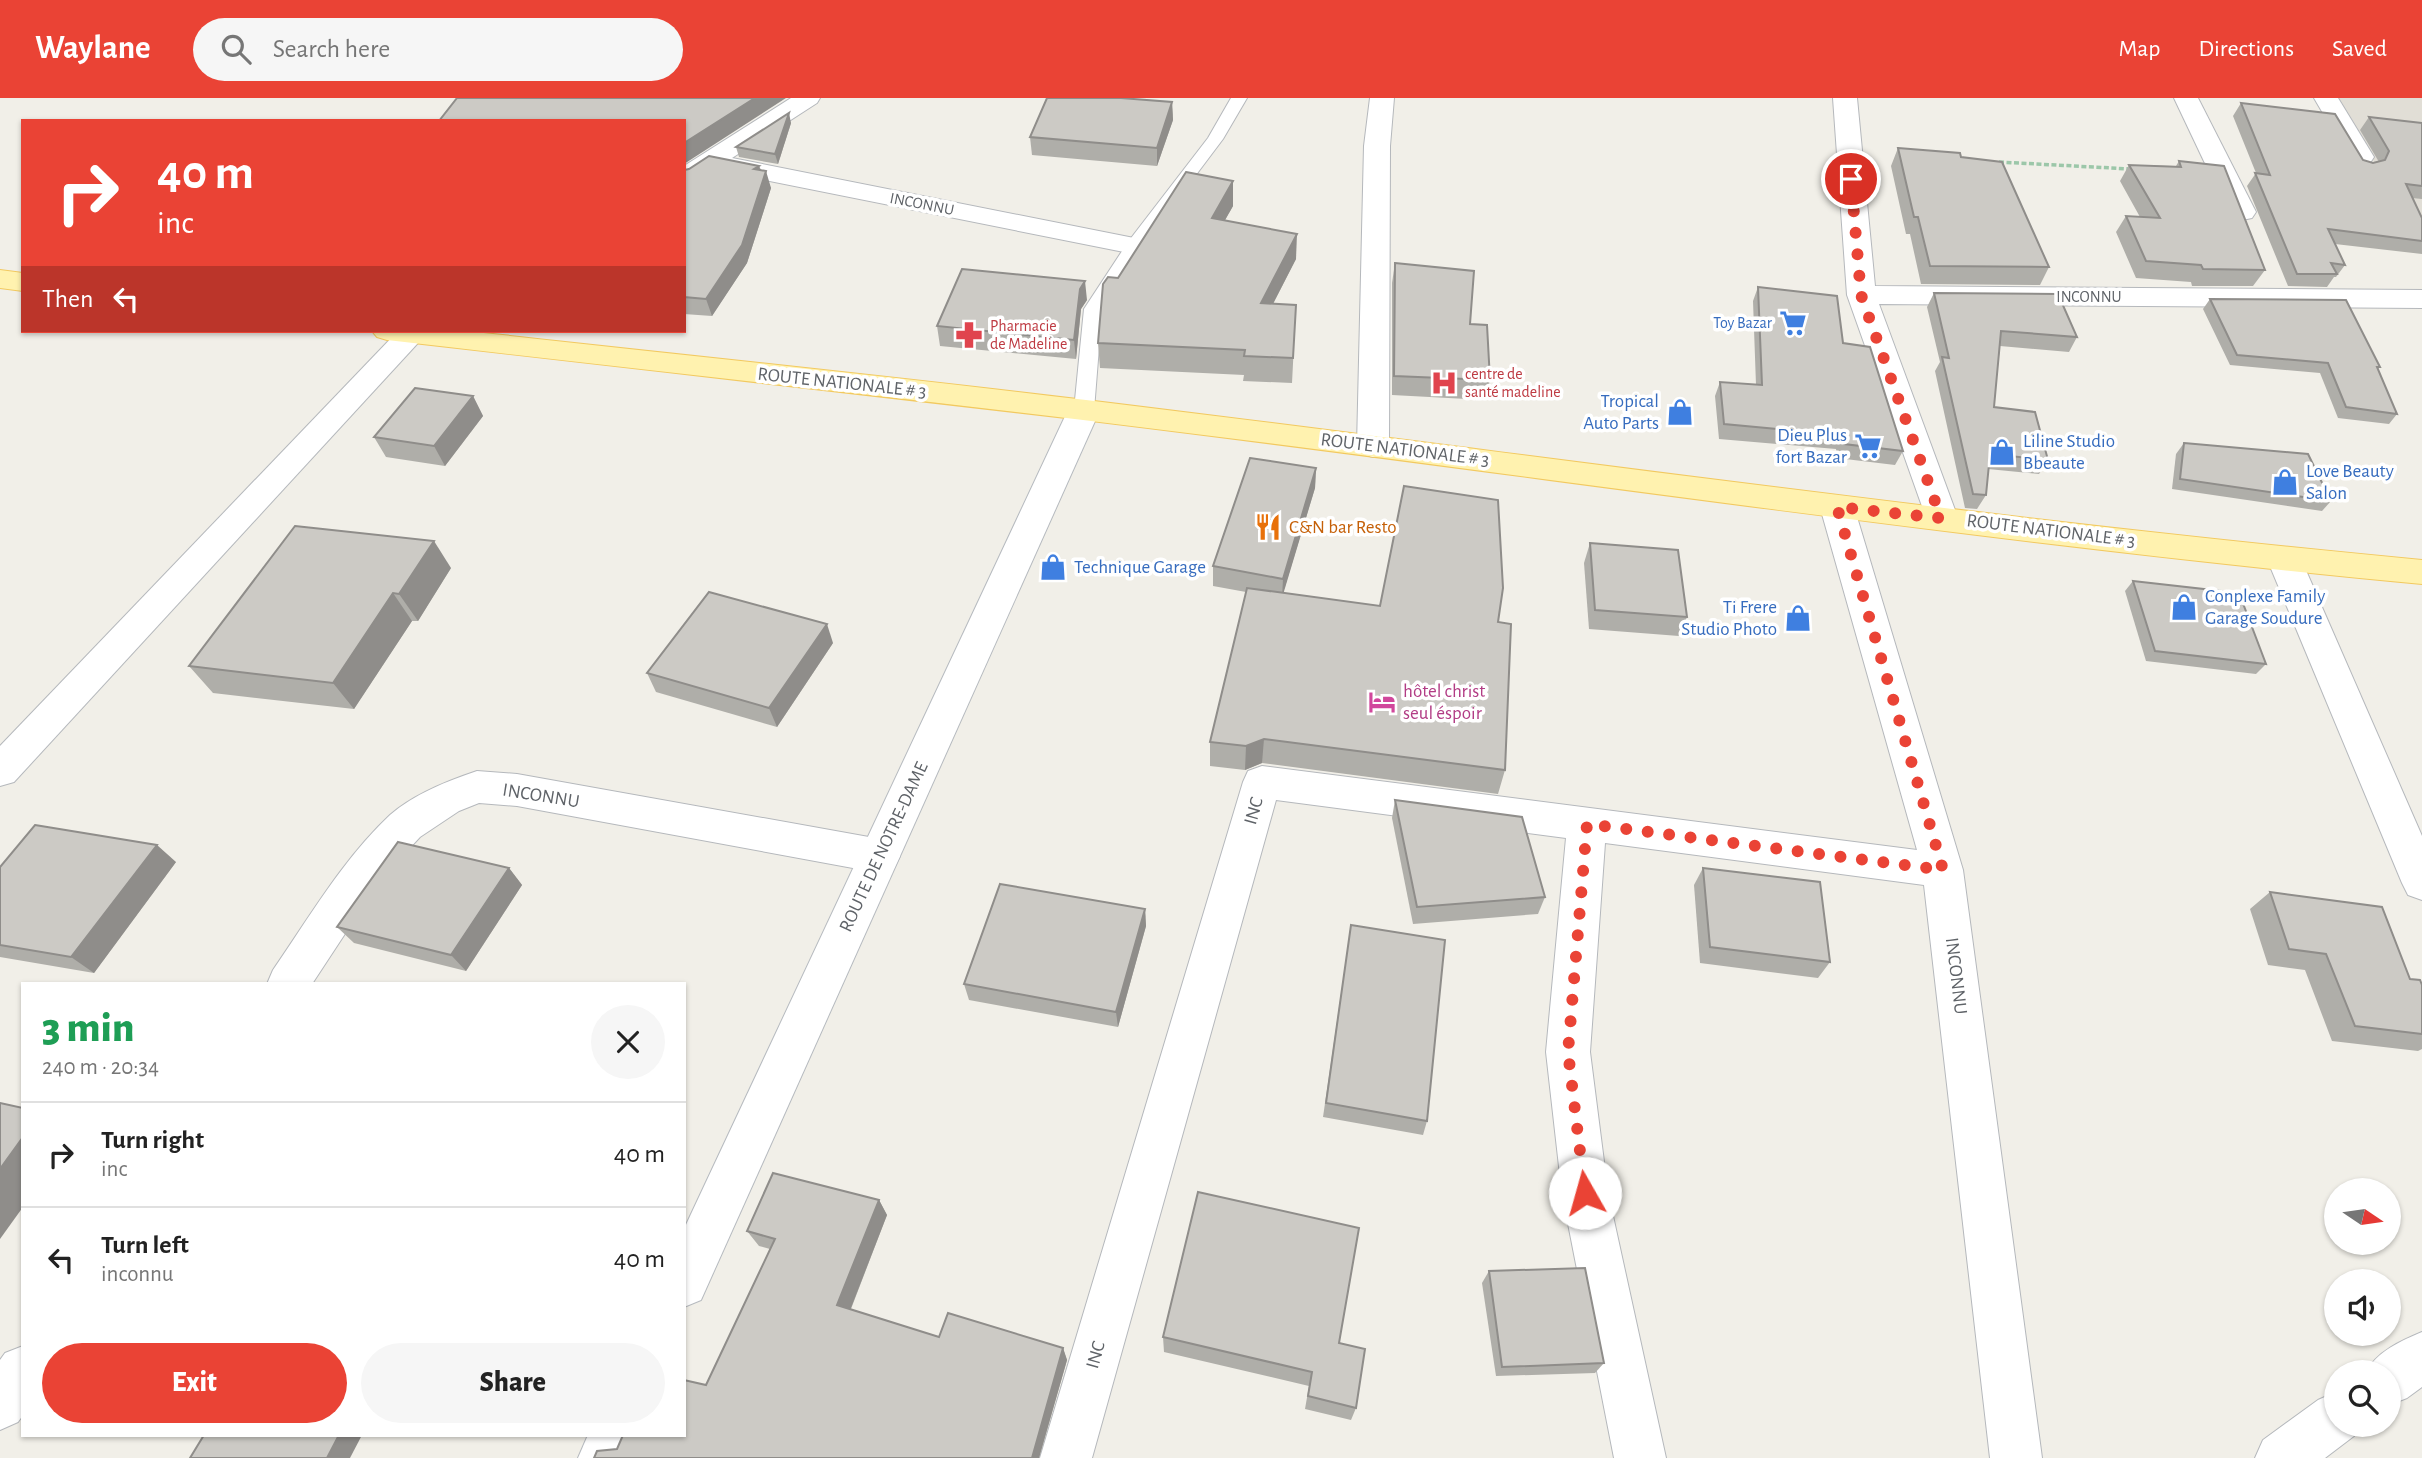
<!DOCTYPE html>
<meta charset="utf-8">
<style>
:root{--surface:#fff;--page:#f6f6f6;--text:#222;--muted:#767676;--line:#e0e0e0;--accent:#ea4335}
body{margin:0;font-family:"Alegreya Sans",sans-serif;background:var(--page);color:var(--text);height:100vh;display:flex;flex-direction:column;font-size:26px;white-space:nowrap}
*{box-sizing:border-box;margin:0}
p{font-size:23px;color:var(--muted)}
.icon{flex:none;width:38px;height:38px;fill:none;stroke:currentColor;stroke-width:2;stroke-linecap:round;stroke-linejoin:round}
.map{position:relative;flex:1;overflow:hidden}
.drawer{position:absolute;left:21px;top:884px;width:665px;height:455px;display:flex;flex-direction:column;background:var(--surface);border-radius:0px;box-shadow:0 2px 5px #0004}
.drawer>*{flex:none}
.banner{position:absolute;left:21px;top:21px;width:665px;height:214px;border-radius:0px;box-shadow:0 2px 5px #0004;background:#ea4335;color:#fff;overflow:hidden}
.needle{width:46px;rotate:103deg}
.tools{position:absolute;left:2324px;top:1080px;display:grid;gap:14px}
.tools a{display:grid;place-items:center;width:77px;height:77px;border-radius:50%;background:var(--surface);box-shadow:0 2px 5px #0004;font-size:35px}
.pin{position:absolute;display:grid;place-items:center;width:60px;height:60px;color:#fff;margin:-30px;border:4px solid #fff;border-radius:50%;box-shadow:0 2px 7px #0007}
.me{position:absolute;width:77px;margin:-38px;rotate:353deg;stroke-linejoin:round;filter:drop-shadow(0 0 5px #0008)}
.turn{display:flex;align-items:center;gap:24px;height:147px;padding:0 21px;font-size:32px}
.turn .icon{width:91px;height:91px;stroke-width:2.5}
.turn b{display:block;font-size:49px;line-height:60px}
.then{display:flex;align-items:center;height:66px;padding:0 21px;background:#0003;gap:14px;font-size:26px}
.round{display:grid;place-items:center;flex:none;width:74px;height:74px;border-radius:37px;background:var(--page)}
.headline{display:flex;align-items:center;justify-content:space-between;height:119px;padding:0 21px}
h1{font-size:42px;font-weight:800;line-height:52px;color:#1e9e55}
.primary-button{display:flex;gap:14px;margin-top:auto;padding:14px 21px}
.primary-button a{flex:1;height:80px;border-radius:42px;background:var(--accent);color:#fff;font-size:28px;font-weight:800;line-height:80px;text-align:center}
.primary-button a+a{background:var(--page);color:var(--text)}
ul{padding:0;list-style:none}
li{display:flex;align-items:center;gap:21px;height:105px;padding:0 21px;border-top:2px solid var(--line)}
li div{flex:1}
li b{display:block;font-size:26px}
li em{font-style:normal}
header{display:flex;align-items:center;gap:42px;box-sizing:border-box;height:98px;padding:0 35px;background:var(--accent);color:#fff}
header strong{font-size:33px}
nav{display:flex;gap:38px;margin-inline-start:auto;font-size:24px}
.search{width:490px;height:63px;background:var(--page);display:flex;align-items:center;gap:18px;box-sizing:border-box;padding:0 24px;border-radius:38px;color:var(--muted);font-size:26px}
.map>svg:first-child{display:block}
.education{fill:#e1ded6}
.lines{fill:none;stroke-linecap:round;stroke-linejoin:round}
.lane-casing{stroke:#b5b8bc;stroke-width:2}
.street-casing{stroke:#b5b8bc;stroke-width:2}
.secondary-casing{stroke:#b6babf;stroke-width:2}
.primary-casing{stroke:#f2c960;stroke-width:2}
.path{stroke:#9cc7a9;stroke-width:3.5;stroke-dasharray:5 2.5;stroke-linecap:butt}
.lane{fill:#fff;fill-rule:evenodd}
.street{fill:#fff;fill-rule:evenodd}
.secondary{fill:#fff;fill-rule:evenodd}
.primary{fill:#fff2af;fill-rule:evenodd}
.wall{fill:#afaea9}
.shaded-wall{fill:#8f8d8a}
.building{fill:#cccac5;stroke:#8f8d8a;stroke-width:2}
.route{stroke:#ea4335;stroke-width:12;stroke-dasharray:0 21.6}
.labels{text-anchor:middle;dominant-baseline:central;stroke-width:7;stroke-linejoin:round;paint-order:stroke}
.far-street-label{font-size:16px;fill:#5f6368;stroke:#fff}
.far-shop-label{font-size:16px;fill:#366cbe;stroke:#fff;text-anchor:end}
.far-health-label{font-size:16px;fill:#be3a42;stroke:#fff;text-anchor:start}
.street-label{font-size:19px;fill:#5f6368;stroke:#fff}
.shop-label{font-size:19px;fill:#366cbe;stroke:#fff;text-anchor:start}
.food-label{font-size:19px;fill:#c56008;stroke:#fff;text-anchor:start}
.hotel-label{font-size:19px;fill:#b23c85;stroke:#fff;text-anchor:start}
</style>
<header>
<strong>Waylane</strong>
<div class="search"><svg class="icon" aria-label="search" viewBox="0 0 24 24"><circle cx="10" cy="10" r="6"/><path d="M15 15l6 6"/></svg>Search here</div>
<nav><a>Map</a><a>Directions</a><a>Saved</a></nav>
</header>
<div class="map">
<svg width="2422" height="1360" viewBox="0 0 2422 1360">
<rect width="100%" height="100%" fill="#f1efe8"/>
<path class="education" d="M2333 0H2422V138Z"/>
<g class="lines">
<defs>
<path id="lane" d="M1231 0H1247L1223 41 1141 150 1102 211 1094 312 1091 317H1077L1074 312 1084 211 1128 144 1208 40Z"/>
<g id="street">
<path d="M791 0H820L817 5 732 60 1134 140 1144 142 1148 148 1144 154 1134 156 714 72 693 86 684 88V68Z"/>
<path d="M1370 0H1394L1390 48 1389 348 1384 356 1373 359 1362 356 1357 348 1364 48Z"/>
<path d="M1833 0H1857L1875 188 2422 192V210L1879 206 1958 420 1953 428 1941 432 1929 428 1847 197Z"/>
<path d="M2174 0H2198L2256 114 2252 120 2242 122 2232 120 2228 114Z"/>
<path d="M2314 0H2338L2374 59 2370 65 2361 67 2352 65Z"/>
<path d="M398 233H429L14 684 0 688V648Z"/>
<path d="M1837 398 1849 401 1854 409 1963 772 2042 1360H1990L1924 787 1605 745 1590 954 1608 1095 1666 1360H1614L1562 1095 1546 954 1566 740 1276 702 1092 1360H1040L1243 684 1248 673 1262 668 1917 752 1820 409 1825 401Z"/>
<path d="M2284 449 2296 452 2301 461 2422 738V802L2408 797 2402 785 2267 461 2272 452Z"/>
<path d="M477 673 517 676 880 741 894 746 900 758 894 770 880 775 517 708 479 705 459 713 420 739 381 781 312 886H267L273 872C309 820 343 761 390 717 414 696 447 683 477 673Z"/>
<path d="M2422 1234V1289L2407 1300 2389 1307V1274H2367C2375 1254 2403 1242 2422 1234Z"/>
<path d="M23 1248V1317L18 1324 0 1332V1262L5 1255Z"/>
<path d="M2336 1294V1326H2359L2354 1338 2325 1360H2255L2263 1342 2318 1302Z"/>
</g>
<g id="secondary">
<path d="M1084 302 1095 305 1100 312 701 1202 684 1209V1131L1068 312 1073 305Z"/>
<path d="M588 1337H641L631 1360H578Z"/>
</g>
<g id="primary">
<path d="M0 172 23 175V193L0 190Z"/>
<path d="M372 233H466C673 256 880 277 1086 302 1531 356 1975 420 2422 462V486C1974 444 1529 376 1083 322 851 294 619 269 387 242L377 239Z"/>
</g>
</defs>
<use href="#lane" class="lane-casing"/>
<use href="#street" class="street-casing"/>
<use href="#secondary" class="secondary-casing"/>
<use href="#primary" class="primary-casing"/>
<path class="path" d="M1999 64 2130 71"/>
<use href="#lane" class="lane"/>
<use href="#street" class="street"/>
<use href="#secondary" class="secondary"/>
<use href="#primary" class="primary"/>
</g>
<g class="wall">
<path d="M1172 4 1173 22 1157 68 1032 57 1030 39Z"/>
<path d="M2241 5 2363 62 2373 65 2379 64 2360 32 2369 19 2422 25V101L2412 100 2422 120V156L2335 146 2345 167 2336 179H2334L2327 189 2288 188 2247 88 2256 75 2233 18Z"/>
<path d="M791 25 778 66 739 59 736 49Z"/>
<path d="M1898 50 1961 59 2049 169 2040 187 1921 186 1910 136H1906L1891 68Z"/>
<path d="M2179 63 2265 172 2253 188H2192L2191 184 2136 180 2116 134 2126 118 2140 119 2120 83 2129 67 2176 68Z"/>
<path d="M759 68 771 90 747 165 712 218 684 216V72Z"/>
<path d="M1233 83V108L1225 122 1296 161 1273 206 1296 207 1292 285 1243 283 1244 277 1100 270 1098 245 1118 180Z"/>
<path d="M1395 165 1470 226 1490 282 1486 302 1392 297V185Z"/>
<path d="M1758 189 1843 245 1903 353 1895 367 1837 360 1836 351 1719 341 1715 298 1720 284 1756 287 1753 203Z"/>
<path d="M1934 195 2077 239 2069 254 2000 248 1994 309 2048 362 2039 376 1988 371 1986 397 1977 411 1965 410 1935 273 1940 264 1927 209Z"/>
<path d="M2210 201 2380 269 2378 271 2397 316 2389 326 2338 320 2320 275 2230 267 2203 211Z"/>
<path d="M1087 202 1081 211 1076 261 940 248 937 228Z"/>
<path d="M473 298 483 318 445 368 386 359 374 339Z"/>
<path d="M2184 345 2331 403 2322 413 2172 391 2176 356Z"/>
<path d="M1316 370 1315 390 1283 495 1498 524 1505 672 1498 696 1262 665 1245 672 1210 668V644L1246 494 1213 488V468Z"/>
<path d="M1590 445 1687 519 1679 538 1589 531 1584 465Z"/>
<path d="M451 470 418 523H412L354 611 213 595 189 568Z"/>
<path d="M2133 483 2266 566 2256 576 2146 563 2125 493Z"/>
<path d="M833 545 777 629 656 594 647 575Z"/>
<path d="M1395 702 1545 799 1538 816 1413 826 1392 720Z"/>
<path d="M176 764 94 875 0 859V769Z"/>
<path d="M509 770 522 787 466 873 354 845 337 829Z"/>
<path d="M1703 770 1830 864 1818 880 1700 865 1694 787Z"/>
<path d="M2270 794 2410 881 2422 887V951L2418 953 2332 943 2305 872 2268 867 2250 811Z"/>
<path d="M1145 811 1146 828 1118 929 969 902 964 886Z"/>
<path d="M1351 827 1427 1023 1423 1037 1323 1019Z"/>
<path d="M879 1102 887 1117 851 1211 939 1239 1063 1250 1067 1262 1039 1360H594L617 1351 706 1287 770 1151 759 1148 747 1133Z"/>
<path d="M1489 1173 1604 1265 1595 1275 1496 1278 1482 1185Z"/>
<path d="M1163 1239 1339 1245 1356 1310 1351 1322 1305 1311 1309 1288 1164 1254Z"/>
</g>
<g class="shaded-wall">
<path d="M755 0H786L684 66V45Z"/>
<path d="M1172 4 1173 22 1157 68V50Z"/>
<path d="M789 15 791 25 778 66 775 56Z"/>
<path d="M759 68 763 81 766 73 771 90 747 165 712 218 706 201 754 71Z"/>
<path d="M1233 83V108L1212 145V120Z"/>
<path d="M1297 136 1296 161 1260 231 1261 205Z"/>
<path d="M1085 183 1087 202 1081 211 1076 261 1074 242 1080 191Z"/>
<path d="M473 298 483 318 445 368 434 348Z"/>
<path d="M1316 370 1315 390 1282 500 1283 481Z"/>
<path d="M434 443 451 470 418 523 399 496Z"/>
<path d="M393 495 412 523 354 611 333 585Z"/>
<path d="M827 526 833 545 777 629 769 610Z"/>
<path d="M1264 641 1262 665 1245 672 1246 648Z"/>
<path d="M157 747 176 764 94 875 71 859Z"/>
<path d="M509 770 522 787 466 873 451 857Z"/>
<path d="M1145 811 1146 828 1118 929 1116 914Z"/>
<path d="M23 1039V1109L0 1141V1071Z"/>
<path d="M879 1102 887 1117 847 1220 837 1207Z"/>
<path d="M1063 1250 1067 1262 1039 1360H1032Z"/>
<path d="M339 1337H362L350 1360H327Z"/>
</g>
<g class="building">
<path d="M457 0H755L684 45V23H439Z"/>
<path d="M1047 0H1121L1172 4 1157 50 1030 39Z"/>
<path d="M2241 5 2335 16 2363 62 2373 65 2385 62 2389 53 2369 19 2422 25V88L2406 86 2422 120V143L2328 131 2345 167 2331 165 2337 176H2297L2255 75 2270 77Z"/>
<path d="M789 15 775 56 736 49Z"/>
<path d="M1898 50 1960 55 1961 59 2002 64 2049 169 1930 168 1918 119H1914Z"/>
<path d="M709 58 759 68 754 71 766 73 742 147 706 201 684 199V72L689 71Z"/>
<path d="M2179 63 2224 68 2265 172 2203 171 2201 167 2146 163 2126 118 2160 120 2129 67 2181 69Z"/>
<path d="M1186 74 1233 83 1212 120 1297 136 1261 205 1296 207 1293 260 1244 258 1245 252 1098 245 1103 186 1108 179 1118 180Z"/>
<path d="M1395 165 1474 173 1470 226 1487 227 1490 282 1394 278Z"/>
<path d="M962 171 1085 183 1080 191 1074 242 937 228Z"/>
<path d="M1758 189 1837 198 1843 245 1870 249 1903 353 1844 346 1843 337 1724 326 1720 284 1762 287Z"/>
<path d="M1934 195 2058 196 2077 239 2001 233 1994 309 2035 314 2048 362 1990 356 1986 397 1973 396 1942 259 1949 260Z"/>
<path d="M2210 201 2346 202 2380 269H2377L2397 316 2346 309 2328 265 2237 257Z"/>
<path d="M415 290 473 298 434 348 374 339Z"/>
<path d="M2184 345 2308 356 2331 403 2180 381Z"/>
<path d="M1250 360 1316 370 1283 481 1213 468Z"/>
<path d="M1404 388 1498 402 1503 490 1498 524 1511 526 1505 672 1264 641 1246 648 1210 644 1247 490 1380 508Z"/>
<path d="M295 428 434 443 399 496 393 495 333 585 189 568Z"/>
<path d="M1590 445 1678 452 1687 519 1595 512Z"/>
<path d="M2133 483 2239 495 2266 566 2155 553Z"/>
<path d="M709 494 827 526 769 610 647 575Z"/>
<path d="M1395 702 1522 719 1545 799 1417 809Z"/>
<path d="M35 727 157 747 71 859 0 847V769Z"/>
<path d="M398 744 509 770 451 857 337 829Z"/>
<path d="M1703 770 1820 784 1830 864 1710 849Z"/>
<path d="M1000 786 1145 811 1116 914 964 886Z"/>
<path d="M2270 794 2382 809 2410 881 2420 882 2422 887V936L2355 928 2326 856 2289 851Z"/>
<path d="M1351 827 1445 842 1427 1023 1326 1005Z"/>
<path d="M0 1005 23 1010V1039L0 1071Z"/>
<path d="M773 1075 879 1102 837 1207 939 1239 948 1215 1063 1250 1032 1360H594L597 1353 617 1351 623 1337H684V1282L706 1287 775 1141 747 1133Z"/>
<path d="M1198 1094 1359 1130 1339 1245 1365 1251 1356 1310 1308 1298 1312 1274 1163 1239Z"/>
<path d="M1585 1170 1604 1265 1502 1269 1489 1173Z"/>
<path d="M204 1337H339L327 1360H190Z"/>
</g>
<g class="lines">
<path class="route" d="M1585 1095 1568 954 1587 726 1943 772 1837 409 1941 420 1861 197 1851 81"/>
</g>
<defs>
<symbol id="supermarket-bare" viewBox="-9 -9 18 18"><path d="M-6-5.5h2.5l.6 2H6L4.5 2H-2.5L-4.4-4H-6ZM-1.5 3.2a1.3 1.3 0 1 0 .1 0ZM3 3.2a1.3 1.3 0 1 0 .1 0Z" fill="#3f7fe0" stroke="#fff" stroke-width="2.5" paint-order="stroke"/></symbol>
<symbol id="pharmacy-bare" viewBox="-9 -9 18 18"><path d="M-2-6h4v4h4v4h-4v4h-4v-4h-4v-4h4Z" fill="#e0444e" stroke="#fff" stroke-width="2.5" paint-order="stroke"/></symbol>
<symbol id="hospital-bare" viewBox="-9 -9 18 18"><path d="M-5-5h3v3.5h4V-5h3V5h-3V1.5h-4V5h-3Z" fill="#e0444e" stroke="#fff" stroke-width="2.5" paint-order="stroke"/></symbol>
<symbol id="shop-bare" viewBox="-9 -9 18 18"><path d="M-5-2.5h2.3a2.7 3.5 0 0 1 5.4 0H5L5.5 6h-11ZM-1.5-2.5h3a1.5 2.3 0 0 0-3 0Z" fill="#3f7fe0" stroke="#fff" stroke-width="2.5" paint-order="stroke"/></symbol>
<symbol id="restaurant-bare" viewBox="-9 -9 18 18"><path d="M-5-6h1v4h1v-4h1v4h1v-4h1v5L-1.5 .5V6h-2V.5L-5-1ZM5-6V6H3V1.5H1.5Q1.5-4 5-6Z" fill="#e8710a" stroke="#fff" stroke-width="2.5" paint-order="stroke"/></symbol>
<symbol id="hotel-bare" viewBox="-9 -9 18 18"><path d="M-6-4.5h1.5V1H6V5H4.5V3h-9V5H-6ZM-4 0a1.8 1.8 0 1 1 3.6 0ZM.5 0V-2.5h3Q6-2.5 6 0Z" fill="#d1479c" stroke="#fff" stroke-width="2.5" paint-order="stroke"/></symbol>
</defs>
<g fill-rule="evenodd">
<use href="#supermarket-bare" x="1774" y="206" width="38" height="38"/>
<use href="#pharmacy-bare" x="950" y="218" width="38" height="38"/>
<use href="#hospital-bare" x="1425" y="266" width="38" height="38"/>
<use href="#shop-bare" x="1661" y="295" width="38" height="38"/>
<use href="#supermarket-bare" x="1849" y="329" width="38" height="38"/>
<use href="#shop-bare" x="1983" y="335" width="38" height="38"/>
<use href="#shop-bare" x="2266" y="365" width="38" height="38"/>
<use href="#restaurant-bare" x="1249" y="410" width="38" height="38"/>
<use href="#shop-bare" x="1034" y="450" width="38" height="38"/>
<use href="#shop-bare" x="2165" y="490" width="38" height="38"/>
<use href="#shop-bare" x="1779" y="501" width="38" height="38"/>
<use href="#hotel-bare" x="1363" y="585" width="38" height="38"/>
</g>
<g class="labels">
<g class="far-street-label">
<text transform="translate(922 106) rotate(11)">INCONNU</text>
<text x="2089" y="199">INCONNU</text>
</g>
<g class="far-shop-label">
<text x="1772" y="225">Toy Bazar</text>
</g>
<g class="far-health-label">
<text x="990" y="228">Pharmacie<tspan x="990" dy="18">de Madeline</tspan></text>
<text x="1465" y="276">centre de<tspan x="1465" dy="18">santé madeline</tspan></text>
</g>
<g class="street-label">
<text transform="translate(842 285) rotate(6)">ROUTE NATIONALE # 3</text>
<text transform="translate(1405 352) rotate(7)">ROUTE NATIONALE # 3</text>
<text transform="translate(2051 433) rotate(7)">ROUTE NATIONALE # 3</text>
<text transform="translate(541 698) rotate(9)">INCONNU</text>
<text transform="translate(1254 713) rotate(-74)">INC</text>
<text transform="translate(884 749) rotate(-65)">ROUTE DE NOTRE-DAME</text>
<text transform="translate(1956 878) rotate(83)">INCONNU</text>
<text transform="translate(1096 1257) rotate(-74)">INC</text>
</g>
<g class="shop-label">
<text x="1659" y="303" text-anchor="end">Tropical<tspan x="1659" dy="22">Auto Parts</tspan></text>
<text x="1847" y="337" text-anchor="end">Dieu Plus<tspan x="1847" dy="22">fort Bazar</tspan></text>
<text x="2023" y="343">Liline Studio<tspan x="2023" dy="22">Bbeaute</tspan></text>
<text x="2306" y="373">Love Beauty<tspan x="2306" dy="22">Salon</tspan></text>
<text x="1074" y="469">Technique Garage</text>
<text x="2205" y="498">Conplexe Family<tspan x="2205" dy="22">Garage Soudure</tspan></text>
<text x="1777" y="509" text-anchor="end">Ti Frere<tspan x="1777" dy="22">Studio Photo</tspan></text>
</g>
<g class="food-label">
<text x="1289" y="429">C&amp;N bar Resto</text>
</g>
<g class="hotel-label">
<text x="1403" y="593">hôtel christ<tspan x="1403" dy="22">seul éspoir</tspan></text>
</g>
</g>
</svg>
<div class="tools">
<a><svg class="needle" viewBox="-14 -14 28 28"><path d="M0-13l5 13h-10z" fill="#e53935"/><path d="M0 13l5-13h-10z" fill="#767676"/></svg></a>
<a><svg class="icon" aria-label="sound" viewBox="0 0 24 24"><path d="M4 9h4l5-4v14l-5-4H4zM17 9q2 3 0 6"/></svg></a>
<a><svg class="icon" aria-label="search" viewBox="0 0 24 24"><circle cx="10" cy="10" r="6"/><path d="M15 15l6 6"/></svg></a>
</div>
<div class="pin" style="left:1851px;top:81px;background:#d93025"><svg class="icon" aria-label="arrive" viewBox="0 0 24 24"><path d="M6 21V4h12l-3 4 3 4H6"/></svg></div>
<svg class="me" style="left:1585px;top:1095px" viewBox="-20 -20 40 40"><circle r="19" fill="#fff"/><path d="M0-13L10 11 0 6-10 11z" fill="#ea4335"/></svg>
<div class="banner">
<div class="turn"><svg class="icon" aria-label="right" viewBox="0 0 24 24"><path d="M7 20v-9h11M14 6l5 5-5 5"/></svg><div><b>40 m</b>inc</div></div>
<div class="then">Then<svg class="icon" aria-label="left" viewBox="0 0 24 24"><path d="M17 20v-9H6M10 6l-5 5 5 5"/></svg></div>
</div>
<section class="drawer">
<div class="headline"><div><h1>3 min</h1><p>240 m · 20:34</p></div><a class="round"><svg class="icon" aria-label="close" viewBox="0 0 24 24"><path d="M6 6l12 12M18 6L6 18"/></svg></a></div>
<ul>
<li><svg class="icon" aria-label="right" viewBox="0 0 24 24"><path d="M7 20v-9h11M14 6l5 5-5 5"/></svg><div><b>Turn right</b><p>inc</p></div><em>40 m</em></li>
<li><svg class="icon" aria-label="left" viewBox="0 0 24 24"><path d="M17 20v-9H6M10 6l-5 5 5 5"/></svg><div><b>Turn left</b><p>inconnu</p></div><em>40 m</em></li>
</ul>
<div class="primary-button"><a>Exit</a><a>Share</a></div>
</section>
</div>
